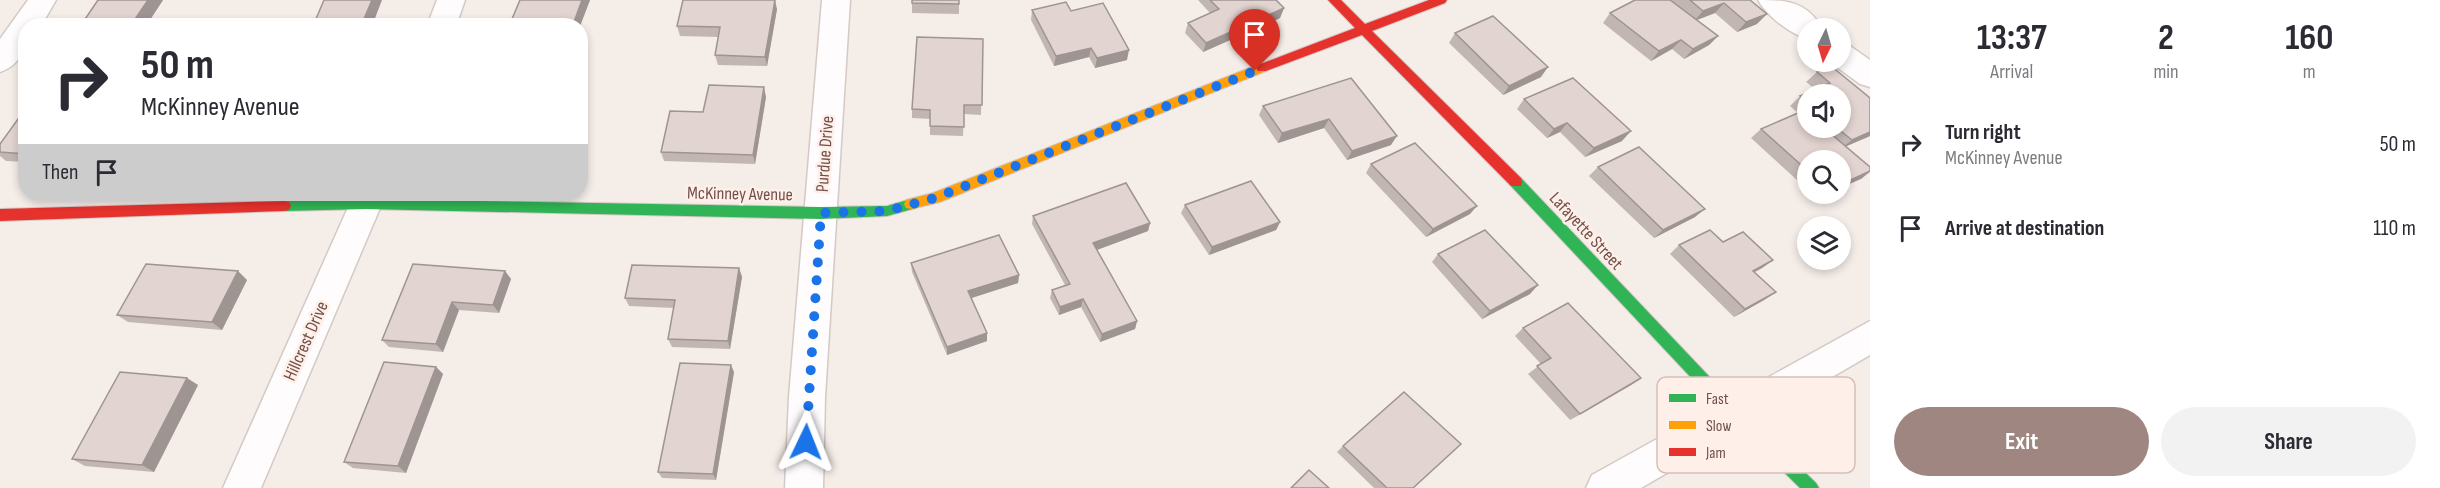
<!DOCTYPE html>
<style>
:root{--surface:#fff;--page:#f2f2f3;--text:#2b2b33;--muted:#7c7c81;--accent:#a08681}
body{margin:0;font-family:"Sofia Sans Condensed",sans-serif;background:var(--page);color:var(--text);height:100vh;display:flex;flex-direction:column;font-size:22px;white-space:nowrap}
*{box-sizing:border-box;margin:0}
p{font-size:20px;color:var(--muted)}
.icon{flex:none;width:33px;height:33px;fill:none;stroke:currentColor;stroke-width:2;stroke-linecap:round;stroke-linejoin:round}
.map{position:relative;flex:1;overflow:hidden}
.details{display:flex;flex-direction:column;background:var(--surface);width:570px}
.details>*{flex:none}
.top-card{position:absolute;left:18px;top:18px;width:570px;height:183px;border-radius:24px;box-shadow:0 3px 9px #0003;background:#fff;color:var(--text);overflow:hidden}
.needle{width:39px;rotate:185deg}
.fabs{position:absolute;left:1797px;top:18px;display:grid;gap:12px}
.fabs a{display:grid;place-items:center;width:54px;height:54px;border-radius:50%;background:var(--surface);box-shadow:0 3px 9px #0003;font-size:30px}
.pin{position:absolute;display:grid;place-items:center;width:51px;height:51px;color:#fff;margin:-62px -26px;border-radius:50% 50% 50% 0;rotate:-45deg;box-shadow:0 0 6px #0007}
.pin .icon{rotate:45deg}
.me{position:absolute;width:66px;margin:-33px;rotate:2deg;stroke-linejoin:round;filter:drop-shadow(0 0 4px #0008)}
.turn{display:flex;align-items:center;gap:21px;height:126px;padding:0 24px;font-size:27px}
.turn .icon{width:78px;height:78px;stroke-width:2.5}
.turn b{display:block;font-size:42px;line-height:51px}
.then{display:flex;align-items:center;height:57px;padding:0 24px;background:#0003;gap:12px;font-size:22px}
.eta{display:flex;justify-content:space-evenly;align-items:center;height:102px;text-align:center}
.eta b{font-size:36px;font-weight:700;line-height:42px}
.action{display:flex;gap:12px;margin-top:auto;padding:12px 24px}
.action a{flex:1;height:69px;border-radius:36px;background:var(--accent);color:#fff;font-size:24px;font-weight:700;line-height:69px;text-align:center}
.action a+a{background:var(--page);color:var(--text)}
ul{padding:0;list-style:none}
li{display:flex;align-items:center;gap:18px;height:84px;padding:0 24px}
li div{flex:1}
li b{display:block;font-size:22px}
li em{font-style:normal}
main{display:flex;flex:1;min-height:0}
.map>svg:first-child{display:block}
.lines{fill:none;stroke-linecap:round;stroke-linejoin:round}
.street-casing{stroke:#d4c9c5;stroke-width:3}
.fast-casing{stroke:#d4c8c5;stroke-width:2}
.slow-casing{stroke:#d4c8c5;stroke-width:2}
.jam-casing{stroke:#d4c8c5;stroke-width:2}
.street{fill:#fefcfc;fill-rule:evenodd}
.fast{fill:#30b455;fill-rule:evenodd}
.slow{fill:#ff9f0a;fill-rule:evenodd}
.jam{fill:#e5322d;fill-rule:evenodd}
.wall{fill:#c2b6b3;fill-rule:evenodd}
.shaded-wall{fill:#9e9492}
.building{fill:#e2d4d0;stroke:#9e9492;stroke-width:1.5}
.route{stroke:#1a73e8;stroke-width:10;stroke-dasharray:0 18}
.labels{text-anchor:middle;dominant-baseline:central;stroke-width:5;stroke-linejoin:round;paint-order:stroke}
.street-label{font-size:18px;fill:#724f4a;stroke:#fef0e8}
.key{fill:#fef0e8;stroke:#d4c0b9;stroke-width:1.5}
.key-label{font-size:16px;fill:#724f4a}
</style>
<main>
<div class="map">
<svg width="1870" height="488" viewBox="0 0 1870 488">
<rect width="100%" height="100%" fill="#f5ede8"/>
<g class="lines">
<defs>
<g id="street">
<path d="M28 0H56L41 26H26C26 46 22 65 0 72V39Z"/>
<path d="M437 0H465L456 26H427Z"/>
<path d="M822 0H850L825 397 823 488H785L789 397Z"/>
<path d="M1758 0C1786 0 1806 1 1822 28H1808V39C1790 34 1767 16 1758 0Z"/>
<path d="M1840 43 1850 46 1870 60V87L1860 84 1830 62H1840Z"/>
<path d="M354 194H386L261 488H223Z"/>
<path d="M1870 321V355L1641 488H1586L1592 475Z"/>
</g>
<g id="fast">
<path d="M1516 177 1521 178 1740 409 1816 483 1819 488H1800L1730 419 1511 186 1510 182 1511 178Z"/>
<path d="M366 199 821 207 887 206 911 199 916 200 918 204 916 208 887 216 821 219 366 209 284 211 279 210 277 206 279 202 284 201Z"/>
</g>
<path id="slow" d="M1262 63 1268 68 1266 71 940 202 911 209 906 208 904 204 906 200 933 193Z"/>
<g id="jam">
<path d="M1328 0H1341L1365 24 1429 0H1447L1445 3 1372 31 1521 178 1522 182 1521 186H1511L1362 35 1266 71H1258L1256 68 1258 65 1355 28Z"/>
<path d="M284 201 289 202 291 206 289 210 284 211 0 221V209Z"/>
</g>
</defs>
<use href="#street" class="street-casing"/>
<use href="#fast" class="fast-casing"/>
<use href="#slow" class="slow-casing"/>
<use href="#jam" class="jam-casing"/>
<use href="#street" class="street"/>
<use href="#fast" class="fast"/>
<use href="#slow" class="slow"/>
<use href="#jam" class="jam"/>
</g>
<g class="wall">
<path d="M98 0H163L146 26H86L83 22Z"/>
<path d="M520 0H590L580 26H509Z"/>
<path d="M912 0H959V14L912 13Z"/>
<path d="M1198 0H1276L1284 8 1280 18 1203 52 1185 33 1188 23 1210 13Z"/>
<path d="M1635 0H1750L1757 24 1737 32 1715 13 1697 20 1718 36 1709 45 1684 59 1672 49 1651 61 1603 23 1610 13Z"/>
<path d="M777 9 767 66 718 65 715 55 719 37 680 36 677 26Z"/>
<path d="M1032 10 1071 11 1127 60 1095 68 1089 57 1054 66 1031 20Z"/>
<path d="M1455 33 1541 77 1503 95 1449 43Z"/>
<path d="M983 39 981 115 964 114 963 136 930 135V119L912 118V109Z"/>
<path d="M1831 66 1870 136 1846 146 1870 167V172L1861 179 1808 160V190L1751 138 1761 129 1798 113 1790 106 1800 96 1815 89 1806 82 1817 72ZM1808 94 1840 128H1808Z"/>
<path d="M1351 78 1391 145 1347 160 1324 128 1278 143 1259 115 1263 106Z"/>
<path d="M766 97 755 164 664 161 661 152 703 112Z"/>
<path d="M1524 99 1622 141 1585 157 1560 132 1547 138 1517 109Z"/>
<path d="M26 108V162L6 161 0 156V152Z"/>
<path d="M1371 164 1470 214 1426 237 1366 173Z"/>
<path d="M1598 167 1695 217 1654 238 1589 176Z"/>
<path d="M1811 194H1829L1817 199Z"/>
<path d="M1185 205 1280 222 1276 230 1209 255 1181 213Z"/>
<path d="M1033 216 1150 223 1148 231 1097 250 1137 321 1135 329 1100 342 1081 307 1059 315 1050 298 1052 290 1065 285 1032 224Z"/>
<path d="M1723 242 1773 260 1762 268 1754 272 1776 292 1764 300 1734 317 1670 254 1679 245Z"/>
<path d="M1438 254 1530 294 1482 319 1432 262Z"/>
<path d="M911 263 1019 275 1018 283 972 298 987 341 947 355 912 272Z"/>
<path d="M739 268 742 277 730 349 672 347 668 339 674 308 629 306 625 298Z"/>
<path d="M505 271 511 279 499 313 459 310 443 352 389 347 382 340Z"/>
<path d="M247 280 222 330 128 322 117 315Z"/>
<path d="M1523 328 1641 378 1631 385 1570 420 1528 374 1541 364 1515 336Z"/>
<path d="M436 367 443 374 406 473 353 468 344 462Z"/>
<path d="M734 372 716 480 662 478 658 472Z"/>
<path d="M198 385 154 472 85 466 72 459Z"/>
<path d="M1343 446 1413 488H1374L1337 452Z"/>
</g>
<g class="shaded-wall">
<path d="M148 0H163L146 26H131Z"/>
<path d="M372 0H382L372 26H361Z"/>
<path d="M582 0H590L580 26H576L574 22Z"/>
<path d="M775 0 777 9 767 66 765 57Z"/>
<path d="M1724 3 1715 13 1694 21 1703 11Z"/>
<path d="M1284 8 1280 18 1203 52 1206 43Z"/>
<path d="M1767 14 1757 24 1737 32 1746 22Z"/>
<path d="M1718 36 1709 45 1684 59 1693 49Z"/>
<path d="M1681 40 1672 49 1651 61 1659 51Z"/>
<path d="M1091 48 1089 57 1054 66 1056 56Z"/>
<path d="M1129 50 1127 60 1095 68 1097 58Z"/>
<path d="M1548 67 1541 77 1503 95 1509 86Z"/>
<path d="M764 87 766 97 755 164 753 155Z"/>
<path d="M581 111 585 120 580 136Z"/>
<path d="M1329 119 1324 128 1278 143 1282 133Z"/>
<path d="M1567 123 1560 132 1547 138 1554 129Z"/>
<path d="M1631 131 1622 141 1585 157 1594 148Z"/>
<path d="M1870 132V136L1840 149 1852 140Z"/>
<path d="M1397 136 1391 145 1347 160 1352 151Z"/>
<path d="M1870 171 1861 179 1840 188V185Z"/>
<path d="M1824 194H1829L1817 199Z"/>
<path d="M1477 206 1470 214 1426 237 1433 229Z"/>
<path d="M1705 209 1695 217 1654 238 1663 230Z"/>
<path d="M1280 222 1276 230 1209 255 1212 247Z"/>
<path d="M1150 223 1148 231 1091 252 1093 243Z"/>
<path d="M1773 260 1762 268 1742 279 1753 271Z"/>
<path d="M739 268 742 277 730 349 728 341Z"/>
<path d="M238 271 247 280 222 330 212 322Z"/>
<path d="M505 271 511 279 499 313 493 305Z"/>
<path d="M1019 275 1018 283 968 299V291Z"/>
<path d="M1538 285 1530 294 1482 319 1490 311Z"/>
<path d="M1776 292 1764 300 1734 317 1745 309Z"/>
<path d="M1083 299 1081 307 1059 315 1060 307Z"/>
<path d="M452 302 459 310 443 352 436 344Z"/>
<path d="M1137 321 1135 329 1100 342 1102 334Z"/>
<path d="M987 333V341L947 355V347Z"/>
<path d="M731 365 734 372 716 480 713 474Z"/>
<path d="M436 367 443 374 406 473 398 466Z"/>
<path d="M187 378 198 385 154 472 142 465Z"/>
<path d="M1641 378 1631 385 1570 420 1580 414Z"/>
</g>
<g class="building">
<path d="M98 0H148L131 25 83 22Z"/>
<path d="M324 0H372L361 26H313Z"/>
<path d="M520 0H582L574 22 563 21 562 26H509Z"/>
<path d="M683 0H775L765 57 715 55 720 27 677 26Z"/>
<path d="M912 0H959V4L912 3Z"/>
<path d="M1210 0H1276L1284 8 1206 43 1188 23 1219 9Z"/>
<path d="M1635 0H1670L1718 36 1693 49 1681 40 1659 51 1610 13Z"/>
<path d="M1690 0H1750L1767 14 1746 22 1724 3 1703 11Z"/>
<path d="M1066 2 1071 11 1103 3 1129 50 1097 58 1091 48 1056 56 1032 10Z"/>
<path d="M1493 16 1548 67 1509 86 1455 33Z"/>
<path d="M917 37 983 39 982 105H964V127L930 126V110L912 109Z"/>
<path d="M1831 66 1870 98V132L1852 140 1837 128H1840V94H1808V103L1800 96 1830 83 1817 72Z"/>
<path d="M1351 78 1397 136 1352 151 1329 119 1282 133 1263 106Z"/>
<path d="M1573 78 1631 131 1594 148 1567 123 1554 129 1524 99Z"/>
<path d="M709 85 764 87 753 155 661 152 670 111 703 112Z"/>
<path d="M26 108V154L0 152V144Z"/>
<path d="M1805 110 1808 113V128H1824L1870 167V171L1840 185V160H1808V171L1761 129Z"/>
<path d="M1415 143 1477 206 1433 229 1371 164Z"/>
<path d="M1639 147 1705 209 1663 230 1598 167Z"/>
<path d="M1251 181 1280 222 1212 247 1185 205Z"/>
<path d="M1126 183 1150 223 1093 243 1137 321 1102 334 1083 299 1060 307 1052 290 1070 284 1033 216Z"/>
<path d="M1485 230 1538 285 1490 311 1438 254Z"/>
<path d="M1710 230 1723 242 1743 232 1773 260 1753 271 1776 292 1745 309 1679 245Z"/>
<path d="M999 235 1019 275 968 291 987 333 947 347 911 263Z"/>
<path d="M146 264 238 271 212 322 117 315Z"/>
<path d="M413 264 505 271 493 305 452 302 436 344 382 340Z"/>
<path d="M632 265 739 268 728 341 668 339 675 300 625 298Z"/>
<path d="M1568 303 1641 378 1580 414 1537 366 1551 358 1523 328Z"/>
<path d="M384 362 436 367 398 466 344 462Z"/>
<path d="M680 363 731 365 713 474 658 472Z"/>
<path d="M120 372 187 378 142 465 72 459Z"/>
<path d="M1404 392 1461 444 1413 488H1387L1343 446Z"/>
<path d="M1309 470 1329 488H1291Z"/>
</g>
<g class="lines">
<path class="route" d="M806 442 821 213 887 211 935 198 1255 71"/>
</g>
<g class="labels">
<g class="street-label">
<text transform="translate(825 154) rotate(-86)">Purdue Drive</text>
<text transform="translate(740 194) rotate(1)">McKinney Avenue</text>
<text transform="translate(1586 231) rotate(47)">Lafayette Street</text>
<text transform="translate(306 341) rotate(-66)">Hillcrest Drive</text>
</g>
</g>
<rect x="1657" y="377" width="198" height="96" rx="9" class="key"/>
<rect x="1669" y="394" width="27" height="8" fill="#30b455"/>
<rect x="1669" y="421" width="27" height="8" fill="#ff9f0a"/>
<rect x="1669" y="448" width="27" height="8" fill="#e5322d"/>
<g class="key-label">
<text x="1706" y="404">Fast</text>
<text x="1706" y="431">Slow</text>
<text x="1706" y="458">Jam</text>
</g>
</svg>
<div class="fabs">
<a><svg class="needle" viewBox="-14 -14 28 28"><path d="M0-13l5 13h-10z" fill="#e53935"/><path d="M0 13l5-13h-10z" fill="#7c7c81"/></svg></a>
<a><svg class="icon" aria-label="sound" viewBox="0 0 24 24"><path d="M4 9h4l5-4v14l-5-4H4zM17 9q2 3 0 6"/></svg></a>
<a><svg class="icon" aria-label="search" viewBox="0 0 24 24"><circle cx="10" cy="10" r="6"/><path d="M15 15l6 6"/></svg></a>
<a><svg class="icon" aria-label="layers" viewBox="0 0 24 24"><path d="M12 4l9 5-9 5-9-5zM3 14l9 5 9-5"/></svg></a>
</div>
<div class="pin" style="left:1255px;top:71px;background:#d93025"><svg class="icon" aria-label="arrive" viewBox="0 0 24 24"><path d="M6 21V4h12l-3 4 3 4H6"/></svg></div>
<svg class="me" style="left:806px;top:442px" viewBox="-20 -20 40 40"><path d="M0-17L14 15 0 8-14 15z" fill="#1a73e8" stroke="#fff" stroke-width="4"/></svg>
<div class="top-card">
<div class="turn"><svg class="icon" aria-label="right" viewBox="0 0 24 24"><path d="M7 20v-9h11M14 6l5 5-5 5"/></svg><div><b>50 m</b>McKinney Avenue</div></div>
<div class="then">Then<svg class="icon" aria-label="arrive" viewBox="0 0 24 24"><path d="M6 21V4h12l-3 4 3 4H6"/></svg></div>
</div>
</div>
<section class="details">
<div class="eta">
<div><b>13:37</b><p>Arrival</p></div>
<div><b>2</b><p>min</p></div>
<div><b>160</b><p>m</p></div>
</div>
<ul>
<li><svg class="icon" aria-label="right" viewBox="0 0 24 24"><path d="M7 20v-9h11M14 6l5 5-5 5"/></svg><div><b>Turn right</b><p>McKinney Avenue</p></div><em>50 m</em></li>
<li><svg class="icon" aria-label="arrive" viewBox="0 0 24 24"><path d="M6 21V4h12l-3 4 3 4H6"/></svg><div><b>Arrive at destination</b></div><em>110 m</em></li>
</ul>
<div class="action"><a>Exit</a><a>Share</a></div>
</section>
</main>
